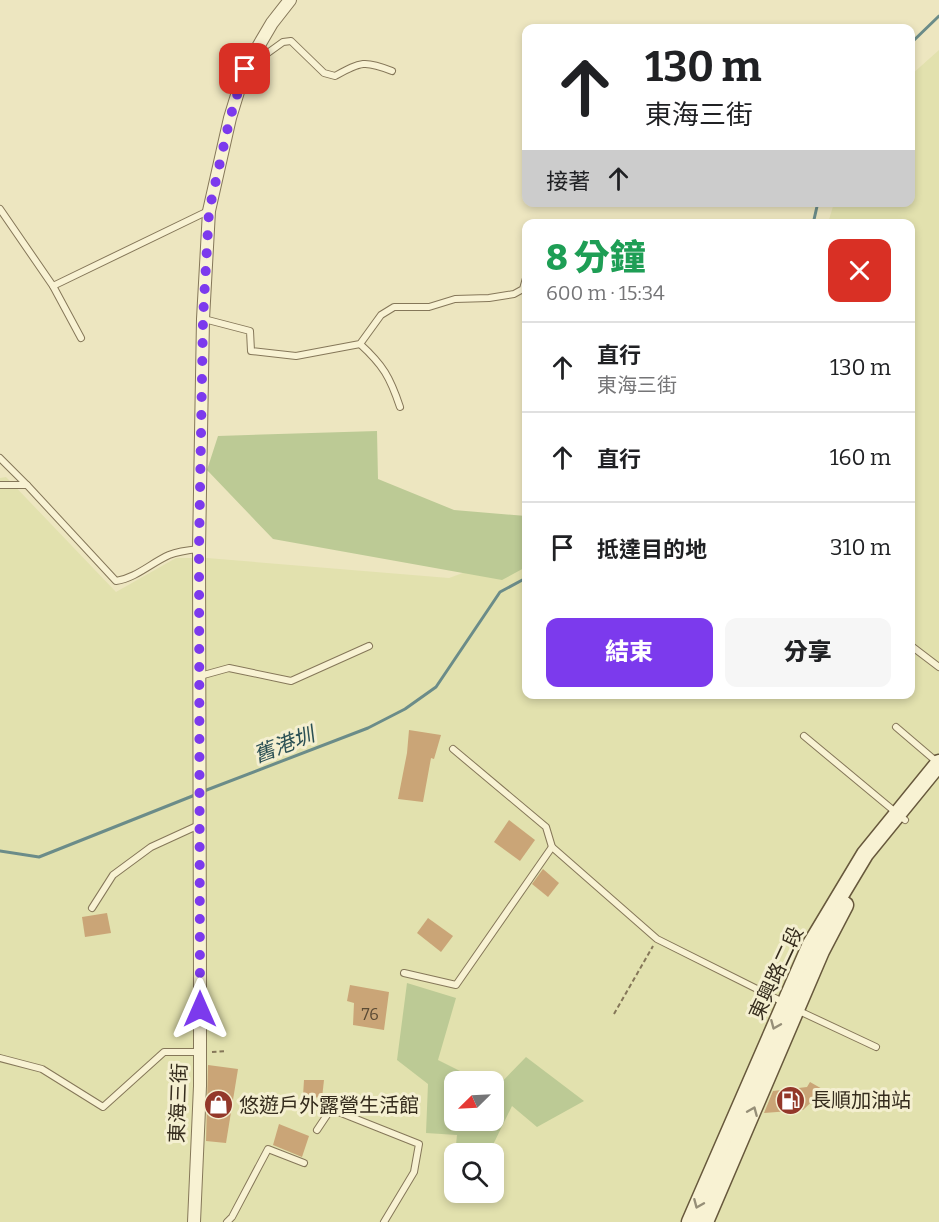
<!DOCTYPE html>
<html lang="zh-TW">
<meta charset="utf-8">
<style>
:root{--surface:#fff;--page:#f6f6f6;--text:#202124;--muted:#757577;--line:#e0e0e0;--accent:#7c3aed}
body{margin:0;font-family:Bitter,"Noto Sans TC",serif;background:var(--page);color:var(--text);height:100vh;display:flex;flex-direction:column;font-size:22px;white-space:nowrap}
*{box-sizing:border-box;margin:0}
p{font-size:20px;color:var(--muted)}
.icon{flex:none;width:33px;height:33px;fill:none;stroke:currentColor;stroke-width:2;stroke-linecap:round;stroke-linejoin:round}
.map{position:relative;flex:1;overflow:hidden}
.drawer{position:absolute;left:522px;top:219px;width:393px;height:480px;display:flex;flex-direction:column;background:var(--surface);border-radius:12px;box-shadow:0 3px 9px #0003}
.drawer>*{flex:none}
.banner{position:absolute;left:522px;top:24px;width:393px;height:183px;border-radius:12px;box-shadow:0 3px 9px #0003;background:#fff;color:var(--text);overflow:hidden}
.needle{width:39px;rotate:246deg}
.controls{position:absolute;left:444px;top:1071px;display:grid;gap:12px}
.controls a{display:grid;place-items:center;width:60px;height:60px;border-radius:12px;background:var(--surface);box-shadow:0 3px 9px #0003;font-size:30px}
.pin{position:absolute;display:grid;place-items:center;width:51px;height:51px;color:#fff;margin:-26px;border-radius:12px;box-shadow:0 3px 9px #0006}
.me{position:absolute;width:66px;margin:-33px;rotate:0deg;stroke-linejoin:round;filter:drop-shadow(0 0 4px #0008)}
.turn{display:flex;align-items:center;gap:21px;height:126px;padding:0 24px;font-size:27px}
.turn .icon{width:78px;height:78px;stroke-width:2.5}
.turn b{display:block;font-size:42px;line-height:51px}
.then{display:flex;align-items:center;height:57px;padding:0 24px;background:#0003;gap:12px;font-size:22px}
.round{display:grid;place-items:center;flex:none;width:63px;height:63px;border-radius:12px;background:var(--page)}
.headline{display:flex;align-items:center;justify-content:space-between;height:102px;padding:0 24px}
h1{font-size:36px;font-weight:800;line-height:45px;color:#1e9e55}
.action{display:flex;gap:12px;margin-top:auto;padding:12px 24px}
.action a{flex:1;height:69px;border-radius:12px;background:var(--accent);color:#fff;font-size:24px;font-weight:800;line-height:69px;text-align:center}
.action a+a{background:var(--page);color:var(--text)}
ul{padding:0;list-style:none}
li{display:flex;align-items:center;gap:18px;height:90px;padding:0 24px;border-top:2px solid var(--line)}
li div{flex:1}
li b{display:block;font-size:22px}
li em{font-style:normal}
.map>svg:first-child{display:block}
.farmland{fill:#e2e1ae;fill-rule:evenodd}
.green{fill:#bcca95}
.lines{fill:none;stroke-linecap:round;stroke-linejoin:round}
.stream{stroke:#6b8c89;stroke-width:3}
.building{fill:#caa577}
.service-casing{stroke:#857759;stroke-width:8}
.minor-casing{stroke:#857759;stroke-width:14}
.secondary-casing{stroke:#67583c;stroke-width:19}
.path{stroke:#857759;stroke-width:2;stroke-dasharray:4.5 3;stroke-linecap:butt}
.service{stroke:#f8f2d3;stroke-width:6}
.minor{stroke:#f8f2d3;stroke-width:12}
.secondary{stroke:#f8f2d3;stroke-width:16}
.oneway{stroke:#968f78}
.route{stroke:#7c3aed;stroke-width:10;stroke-dasharray:0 18}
.labels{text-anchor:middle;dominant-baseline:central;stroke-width:6;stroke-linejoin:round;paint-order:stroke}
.number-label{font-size:16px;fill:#5a4a34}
.street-label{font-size:20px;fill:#352c1d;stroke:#f4efd0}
.poi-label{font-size:20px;fill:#352c1d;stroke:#f4efd0;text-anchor:start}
.water-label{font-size:21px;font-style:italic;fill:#2c5155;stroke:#f4efd0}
</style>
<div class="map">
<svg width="939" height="1222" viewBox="0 0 939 1222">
<rect width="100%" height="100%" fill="#ede6c0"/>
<path class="farmland" d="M939 50V1222H0V478L6 477 116 592 176 558H207L449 578 526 550V694H910V224L828 223 834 203 910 202 911 75ZM454 1082H494V1120H454ZM454 1154H494V1192H454Z"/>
<g class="green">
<path d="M377 431 378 479 454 510 526 516V567L502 580 273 539 207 470 218 436Z"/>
<path d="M407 983 456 998 438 1060 480 1081 454 1082V1120H494V1089H495L526 1057 584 1101 537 1127 512 1106 489 1153 455 1154 457 1135 426 1133 428 1084 397 1060Z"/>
</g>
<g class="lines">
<g class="stream">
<path d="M910 44 939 16"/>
<path d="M813 224 818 202"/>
<path d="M204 791 368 728 405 709 436 687 500 592 526 578"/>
<path d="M0 851 39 857 195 795"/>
</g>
</g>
<g class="building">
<path d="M409 730 441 735 434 759 431 758 423 802 398 799 407 753Z"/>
<path d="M509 820 535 840 520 861 494 842Z"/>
<path d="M543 869 559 883 548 897 532 884Z"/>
<path d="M107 913 111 933 85 937 82 917Z"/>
<path d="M428 918 453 936 441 952 417 933Z"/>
<path d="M350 985 389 992 384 1030 353 1025 354 1003 347 1001Z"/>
<path d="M208 1065 238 1069 226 1143 206 1141Z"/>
<path d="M304 1080H324L322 1098 303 1096Z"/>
<path d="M810 1082 824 1090 803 1110 764 1113 773 1091 807 1087Z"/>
<path d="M279 1124 309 1136 302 1157 273 1145Z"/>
</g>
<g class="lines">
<defs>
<g id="service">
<path d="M251 65 283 42 291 41 324 73 335 76C361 62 364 60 392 71"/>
<path d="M0 209 53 286 81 338"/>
<path d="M53 286 208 211"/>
<path d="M204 319 250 331 251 351 296 356 360 344 381 315 394 307H429L455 299 489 298 514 294 523 289 526 278"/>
<path d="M360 344C383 365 390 377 400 407"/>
<path d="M0 458 27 485"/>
<path d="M0 485H27L116 581C136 578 151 563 169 555 179 551 189 550 199 549"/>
<path d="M910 645 939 667"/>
<path d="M200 676 229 668 291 681 369 646"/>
<path d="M896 727 937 762"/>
<path d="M804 736 905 820"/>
<path d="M453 749 546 827 552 847 657 939 783 1002"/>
<path d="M92 908 113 875 151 847 199 825"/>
<path d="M404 973 456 985 552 847"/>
<path d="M797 1010 876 1047"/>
<path d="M0 1058 42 1069 103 1107 164 1052H200"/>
<path d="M317 1130 331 1109 419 1144 414 1172 384 1222"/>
<path d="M227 1222 232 1217 268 1149 304 1163"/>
</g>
<path id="minor" d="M194 1222 200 1086V987L199 549 203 319 209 211 230 118 245 69 272 23 290 0"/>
<g id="secondary">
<path d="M690 1222 811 944 865 854 939 763"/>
<path d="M705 1222 821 951 845 905"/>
</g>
</defs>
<use href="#service" class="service-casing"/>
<use href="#minor" class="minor-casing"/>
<use href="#secondary" class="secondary-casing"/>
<g class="path">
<path d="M614 1014 653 946"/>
<path d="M212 1052 227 1051"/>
</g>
<use href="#service" class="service"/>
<use href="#minor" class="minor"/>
<use href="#secondary" class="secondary"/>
</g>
<defs><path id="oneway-chevron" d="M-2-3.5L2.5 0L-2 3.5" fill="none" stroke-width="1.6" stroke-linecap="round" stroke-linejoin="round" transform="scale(1.5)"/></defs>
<g class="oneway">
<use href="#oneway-chevron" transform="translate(775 1025) rotate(113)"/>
<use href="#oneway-chevron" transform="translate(753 1111) rotate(-67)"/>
<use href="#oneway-chevron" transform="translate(698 1204) rotate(113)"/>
</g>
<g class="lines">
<path class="route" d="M200 1009 199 549 203 319 209 211 230 118 245 69"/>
</g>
<defs>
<symbol id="fuel-disc" viewBox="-11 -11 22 22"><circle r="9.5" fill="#93382a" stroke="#f4efd0"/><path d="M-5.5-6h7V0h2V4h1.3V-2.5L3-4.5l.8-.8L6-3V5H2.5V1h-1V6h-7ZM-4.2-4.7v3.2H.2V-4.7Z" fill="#fff"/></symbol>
<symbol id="shop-disc" viewBox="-11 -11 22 22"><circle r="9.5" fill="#93382a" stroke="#f4efd0"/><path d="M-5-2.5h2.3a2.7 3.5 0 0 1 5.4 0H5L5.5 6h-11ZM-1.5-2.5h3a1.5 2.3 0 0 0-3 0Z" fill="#fff"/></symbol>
</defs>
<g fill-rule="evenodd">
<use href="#fuel-disc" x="774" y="1084" width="33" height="33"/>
<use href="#shop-disc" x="202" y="1088" width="33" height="33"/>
</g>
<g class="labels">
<g class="number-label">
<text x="370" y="1014">76</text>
</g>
<g class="street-label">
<text transform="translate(776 973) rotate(-65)">東興路二段</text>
<text transform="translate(178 1103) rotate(-88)">東海三街</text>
</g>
<g class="poi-label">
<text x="811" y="1100">長順加油站</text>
<text x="239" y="1105">悠遊戶外露營生活館</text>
</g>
<g class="water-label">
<text transform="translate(284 745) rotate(-21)">舊港圳</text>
</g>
</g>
</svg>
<div class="controls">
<a><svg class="needle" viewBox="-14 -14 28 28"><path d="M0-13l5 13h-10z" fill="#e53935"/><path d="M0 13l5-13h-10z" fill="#757577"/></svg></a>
<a><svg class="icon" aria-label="search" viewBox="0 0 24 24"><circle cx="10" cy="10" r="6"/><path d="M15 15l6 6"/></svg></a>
</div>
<div class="pin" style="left:245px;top:69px;background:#d93025"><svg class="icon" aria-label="arrive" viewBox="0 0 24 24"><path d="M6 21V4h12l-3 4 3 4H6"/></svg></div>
<svg class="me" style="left:200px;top:1009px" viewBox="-20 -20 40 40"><path d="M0-17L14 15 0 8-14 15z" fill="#7c3aed" stroke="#fff" stroke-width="4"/></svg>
<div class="banner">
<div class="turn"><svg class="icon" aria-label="ahead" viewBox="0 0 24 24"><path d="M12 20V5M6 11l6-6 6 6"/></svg><div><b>130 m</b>東海三街</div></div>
<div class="then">接著<svg class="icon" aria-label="ahead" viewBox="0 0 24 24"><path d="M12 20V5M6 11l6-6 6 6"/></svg></div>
</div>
<section class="drawer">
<div class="headline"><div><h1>8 分鐘</h1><p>600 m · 15:34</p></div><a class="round" style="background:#d93025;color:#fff"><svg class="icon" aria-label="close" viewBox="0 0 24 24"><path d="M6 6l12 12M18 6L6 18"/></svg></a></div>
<ul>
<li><svg class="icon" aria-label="ahead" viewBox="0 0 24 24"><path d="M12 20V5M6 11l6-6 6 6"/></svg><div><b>直行</b><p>東海三街</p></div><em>130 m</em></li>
<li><svg class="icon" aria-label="ahead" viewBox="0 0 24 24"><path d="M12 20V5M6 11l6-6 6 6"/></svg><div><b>直行</b></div><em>160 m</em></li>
<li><svg class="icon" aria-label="arrive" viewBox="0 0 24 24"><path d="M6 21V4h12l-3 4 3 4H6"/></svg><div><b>抵達目的地</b></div><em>310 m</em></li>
</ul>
<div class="action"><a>結束</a><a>分享</a></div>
</section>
</div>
